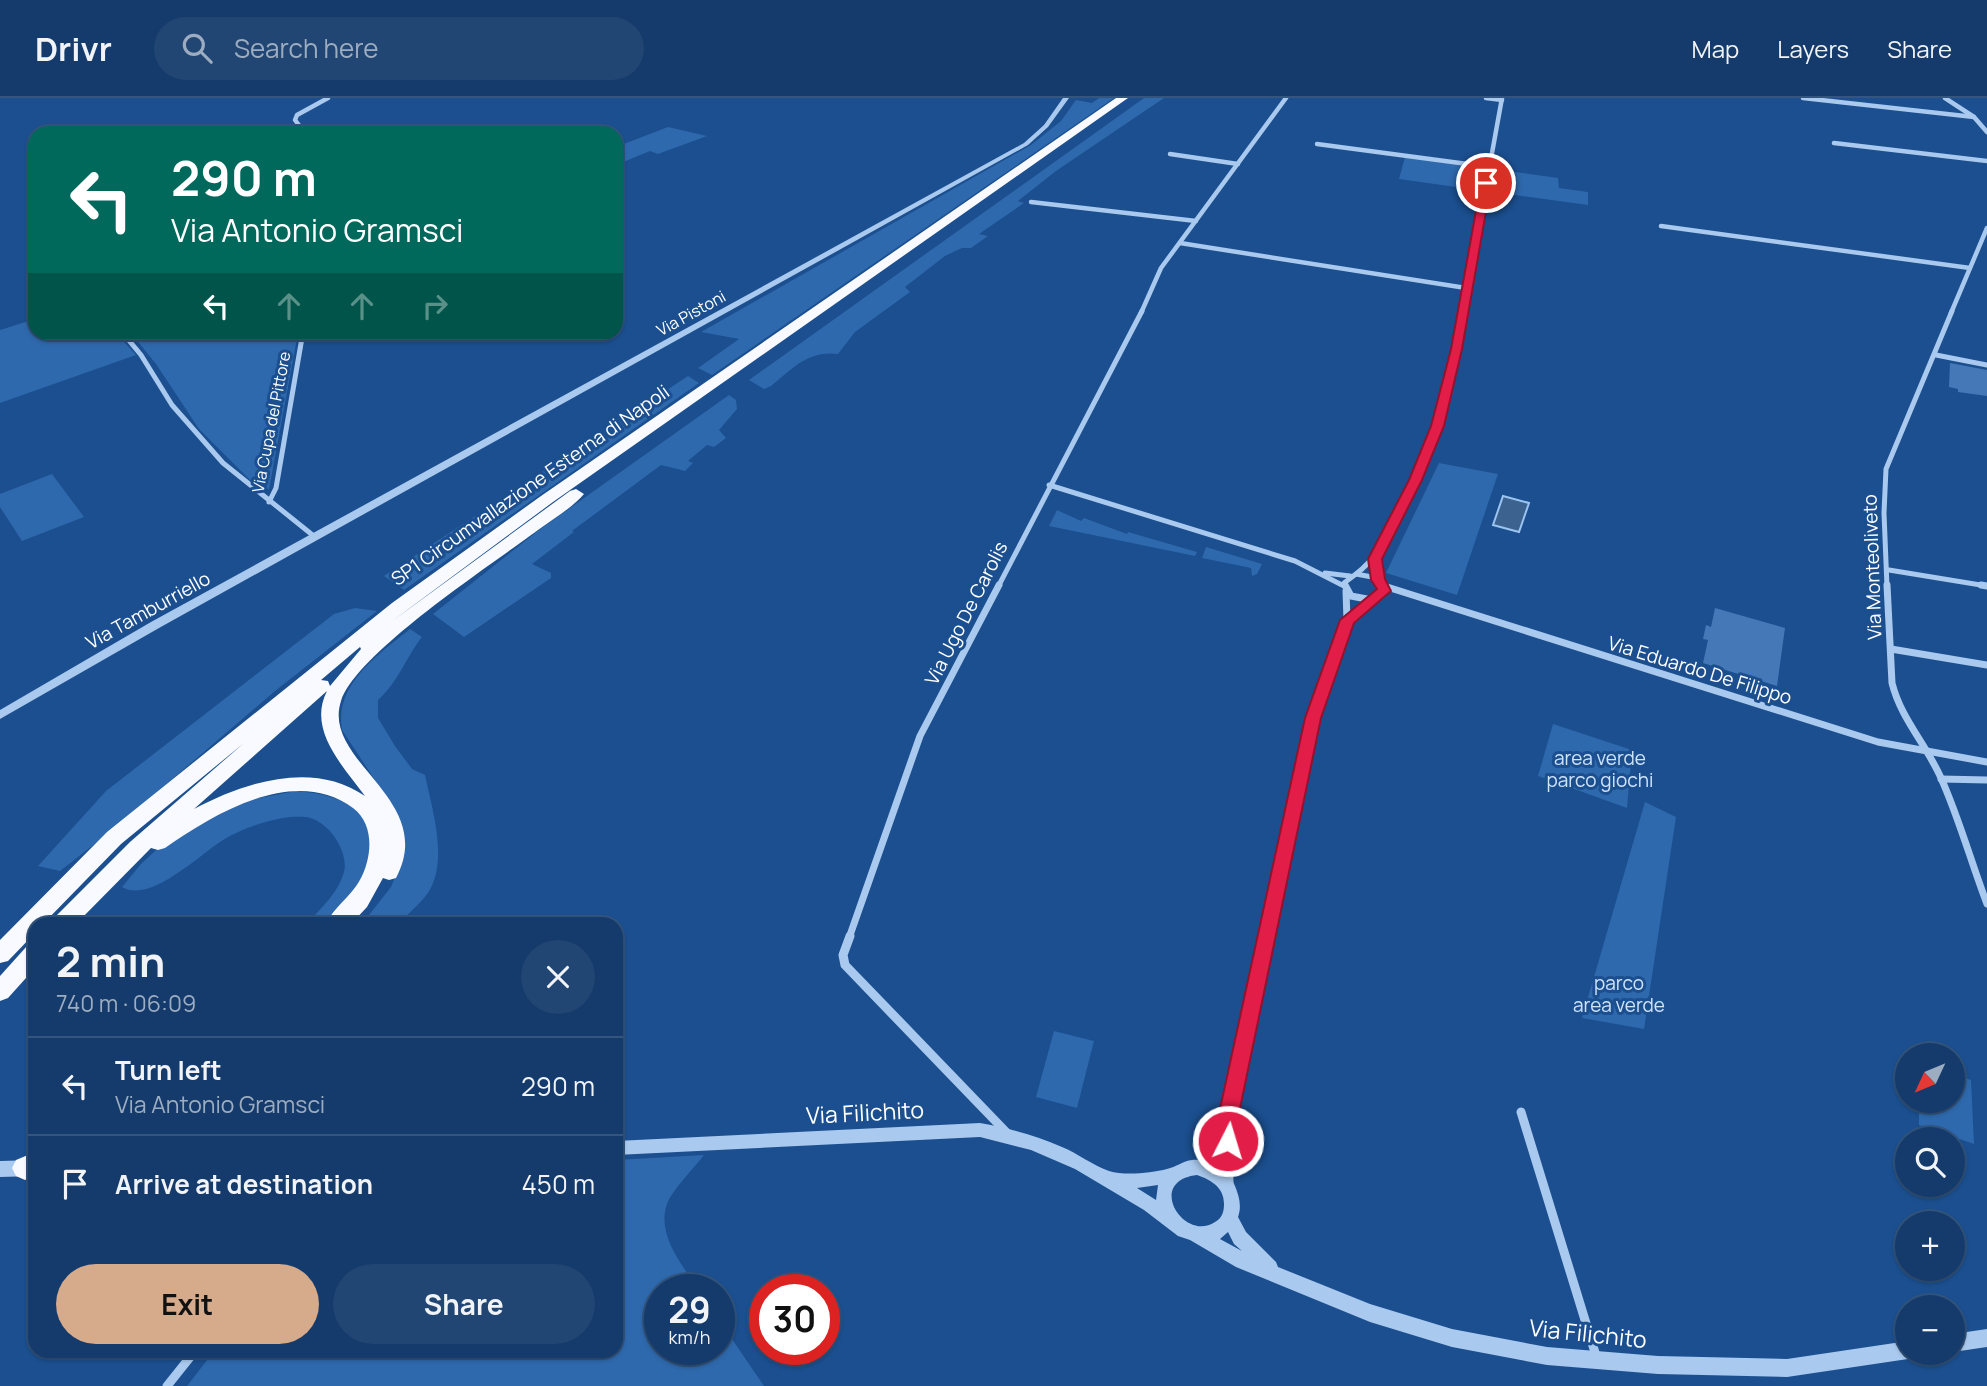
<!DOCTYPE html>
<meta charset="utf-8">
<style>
:root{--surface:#143b6b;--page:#214673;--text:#f1f3f6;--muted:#9dadc1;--line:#33557e;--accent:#d6ab8b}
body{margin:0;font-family:Manrope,sans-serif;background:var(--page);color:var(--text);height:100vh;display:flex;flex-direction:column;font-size:26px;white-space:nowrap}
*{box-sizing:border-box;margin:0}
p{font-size:23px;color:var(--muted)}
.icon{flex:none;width:38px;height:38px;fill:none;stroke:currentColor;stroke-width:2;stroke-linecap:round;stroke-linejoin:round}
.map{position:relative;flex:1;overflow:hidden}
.drawer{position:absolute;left:28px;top:819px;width:595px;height:441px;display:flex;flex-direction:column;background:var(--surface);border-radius:21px;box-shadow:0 2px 5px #0004,0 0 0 2px var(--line)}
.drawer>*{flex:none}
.banner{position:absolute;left:28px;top:28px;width:595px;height:214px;border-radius:21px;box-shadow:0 2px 5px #0004,0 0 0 2px var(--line);background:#00695c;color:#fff;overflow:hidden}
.needle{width:46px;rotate:226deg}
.controls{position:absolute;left:1895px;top:945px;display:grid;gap:14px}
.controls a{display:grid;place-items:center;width:70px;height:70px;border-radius:50%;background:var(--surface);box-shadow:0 2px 5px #0004,0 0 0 2px var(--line);font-size:35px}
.speed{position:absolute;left:644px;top:1176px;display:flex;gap:14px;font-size:35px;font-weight:700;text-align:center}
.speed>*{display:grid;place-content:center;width:91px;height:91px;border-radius:50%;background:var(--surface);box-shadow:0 2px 5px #0004,0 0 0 2px var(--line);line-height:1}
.speed small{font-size:18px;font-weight:400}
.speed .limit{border:10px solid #d22;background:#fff;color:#111}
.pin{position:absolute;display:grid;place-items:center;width:60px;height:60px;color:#fff;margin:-30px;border:4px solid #fff;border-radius:50%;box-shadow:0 2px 7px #0007}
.me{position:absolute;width:77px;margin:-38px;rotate:5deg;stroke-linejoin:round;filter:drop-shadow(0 0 5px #0008)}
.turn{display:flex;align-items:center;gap:24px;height:147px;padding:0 28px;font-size:32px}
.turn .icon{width:91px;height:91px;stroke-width:2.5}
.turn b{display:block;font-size:49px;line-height:60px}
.lanes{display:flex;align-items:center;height:66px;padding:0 28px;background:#0003;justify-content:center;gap:35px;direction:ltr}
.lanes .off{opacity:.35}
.round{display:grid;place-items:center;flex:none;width:74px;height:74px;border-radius:37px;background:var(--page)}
.overview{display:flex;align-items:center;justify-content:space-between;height:119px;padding:0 28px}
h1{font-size:42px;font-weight:700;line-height:52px}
.action{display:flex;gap:14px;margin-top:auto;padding:14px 28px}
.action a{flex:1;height:80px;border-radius:42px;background:var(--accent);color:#111;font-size:28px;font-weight:700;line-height:80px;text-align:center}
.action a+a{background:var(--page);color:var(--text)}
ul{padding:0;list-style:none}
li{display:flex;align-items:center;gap:21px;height:98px;padding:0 28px;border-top:2px solid var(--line)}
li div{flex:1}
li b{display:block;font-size:26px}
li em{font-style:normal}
header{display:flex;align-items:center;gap:42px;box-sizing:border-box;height:98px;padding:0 35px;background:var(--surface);border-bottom:2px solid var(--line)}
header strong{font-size:33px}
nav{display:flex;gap:38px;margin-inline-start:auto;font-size:24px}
.search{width:490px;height:63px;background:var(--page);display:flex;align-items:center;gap:18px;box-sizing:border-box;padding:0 24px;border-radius:38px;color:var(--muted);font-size:26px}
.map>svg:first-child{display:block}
.green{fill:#2e69ad}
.water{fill:#3c6290;stroke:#9cc4f0;stroke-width:2}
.building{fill:#4478b7}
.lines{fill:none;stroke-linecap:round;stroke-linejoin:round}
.minor-far3{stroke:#a9c9ee;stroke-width:4.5}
.minor-far2{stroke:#a9c9ee;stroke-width:5}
.minor-far1{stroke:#a9c9ee;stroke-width:7}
.minor{stroke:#a9c9ee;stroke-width:9}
.tertiary{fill:#a9c9ee;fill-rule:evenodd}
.trunk{fill:#f8faff;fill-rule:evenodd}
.route{fill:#e11d48;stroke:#92132f;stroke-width:2}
.labels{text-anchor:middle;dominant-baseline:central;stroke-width:6;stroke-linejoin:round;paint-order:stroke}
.far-street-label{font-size:16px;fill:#fff;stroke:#1b4f8f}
.street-label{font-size:19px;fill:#fff;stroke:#1b4f8f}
.park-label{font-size:19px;fill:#cfe3fa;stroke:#1b4f8f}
.near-street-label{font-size:23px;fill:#fff;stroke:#1b4f8f}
</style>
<header>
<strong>Drivr</strong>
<div class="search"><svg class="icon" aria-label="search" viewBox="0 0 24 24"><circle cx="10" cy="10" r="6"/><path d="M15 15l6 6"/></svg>Search here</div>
<nav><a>Map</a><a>Layers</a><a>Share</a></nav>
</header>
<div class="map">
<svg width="1987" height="1288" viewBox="0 0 1987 1288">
<rect width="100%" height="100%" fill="#1b4f8f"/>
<g class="green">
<path d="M1099 0H1114L712 277 698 270 739 241 701 234 1031 47 1061 23 1076 2 1092 5Z"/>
<path d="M1144 0H1164L1056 73 1018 103 1024 105 979 136 988 138 971 150H962L945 158 905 189 910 194 855 234 838 256C808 252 792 271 771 288L764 291 749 282Z"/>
<path d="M668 29 707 38 658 56 650 53 616 67V49Z"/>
<path d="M1405 59 1475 69 1470 91 1399 81Z"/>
<path d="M1502 72 1558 80 1559 90 1588 94V107L1500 95Z"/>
<path d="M35 221V234L116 235 136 257 0 305V232Z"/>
<path d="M131 235H298L269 391 260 392 199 331 156 266Z"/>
<path d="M688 278 699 285 404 492 384 478Z"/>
<path d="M729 297 736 302 737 311 719 332 726 340 714 349 707 347 688 363 693 365 685 373 661 367 572 433 574 434 532 466 551 475V480L464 539 433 516 539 432Z"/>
<path d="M1439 365 1498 376 1457 497 1386 475Z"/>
<path d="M52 376 84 419 22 443 0 409V396Z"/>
<path d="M1057 412 1081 423 1084 420 1127 436 1128 434 1197 454 1195 458 1049 428Z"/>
<path d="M1206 449 1262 466 1257 476 1252 478 1251 470 1202 460Z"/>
<path d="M355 510 377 513 275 593 114 731 60 773 38 768 106 693 334 516Z"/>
<path d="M410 531 422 539C405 561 399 583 378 602V620L395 648 412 671 425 677C432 711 449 762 428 795 420 806 407 817 397 826H362L391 789 398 772 390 705 342 632C334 586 378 557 410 531Z"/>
<path d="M1553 626 1632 652 1627 710 1538 678Z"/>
<path d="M296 693C334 696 374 707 370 752 370 760 371 772 367 779 358 796 341 811 329 826H307C321 810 338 795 344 774 349 755 330 725 310 720 303 718 290 719 283 720 262 724 241 731 223 742 199 757 150 806 122 789L141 766 166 743 249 702Z"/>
<path d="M1645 704 1676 719 1644 931 1582 920Z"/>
<path d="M1054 933 1094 943 1077 1010 1036 999Z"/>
<path d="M1953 976 1971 982 1974 1046 1919 1027V1003H1953Z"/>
<path d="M704 1057C695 1069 672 1092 667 1106 656 1137 683 1168 699 1192H660V1251H719V1222L764 1288H187L214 1253H616V1062Z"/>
</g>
<path class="water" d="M1503 398 1529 405 1519 434 1493 427Z"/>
<g class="building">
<path d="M1950 265 1987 272V298L1958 294V291L1949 289Z"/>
<path d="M1715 510 1785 530 1777 588 1703 565 1708 542 1703 541 1706 527 1711 529Z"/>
</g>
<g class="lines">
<g class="minor-far3">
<path d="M1486 0 1502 2"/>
<path d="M1803 0 1974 19"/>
<path d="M1945 0 1974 19 1987 34"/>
<path d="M305 35 295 22 297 17 328 0"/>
<path d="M1834 45 1987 63"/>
<path d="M1317 46 1490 69"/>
<path d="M1170 56 1238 66"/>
<path d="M1031 104 1196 123"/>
<path d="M1661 128 1970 170"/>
<path d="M1180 145 1466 190"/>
<path d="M1141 215 1161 170 1286 0"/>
<path d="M1463 215 1502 0"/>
<path d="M1951 215 1987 130"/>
</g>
<g class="minor-far2">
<path d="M122 234 141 257 172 307 223 365 315 439"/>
<path d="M1936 257 1987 267"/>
<path d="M1049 387 1295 463 1344 488"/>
<path d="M269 404 276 390 303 234"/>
<path d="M1375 461 1378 482"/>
<path d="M1889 472 1987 488"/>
<path d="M1325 475 1350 478"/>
<path d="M1356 476C1379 458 1385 441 1398 416 1431 350 1451 286 1464 213"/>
<path d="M998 489 1142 213"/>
<path d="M1346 489 1344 485 1356 476 1372 479 1384 489"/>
<path d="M1887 489 1884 415 1886 371 1952 213"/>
</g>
<g class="minor-far1">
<path d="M1345 487 1351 498 1372 502 1382 497 1383 487"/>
<path d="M1887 487 1892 585C1901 621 1926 646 1941 680 1959 720 1971 764 1987 806"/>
<path d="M1981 487 1987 488"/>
<path d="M1384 488 1878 644 1987 664"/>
<path d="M1346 493 1347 522"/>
<path d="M1891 551 1987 567"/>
<path d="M1941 681 1987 682"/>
<path d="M849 840 920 638 999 487"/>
<path d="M1266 840 1286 740 1320 596 1347 522 1372 502"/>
</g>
<g class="minor">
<path d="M850 838 843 857 845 867 1007 1035"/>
<path d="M1521 1014 1597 1261"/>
<path d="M1228 1026 1229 1087"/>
<path d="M1199 1067 1218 1048 1237 987 1267 838"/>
<path d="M167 1288 195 1253"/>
</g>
<g class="tertiary">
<path d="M1063 0H1069L1048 29 1028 47 159 530 0 621V612L151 524 1024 45 1044 27Z"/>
<path d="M980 1025C1008 1030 1035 1037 1062 1049 1077 1055 1094 1068 1109 1073 1125 1078 1151 1075 1167 1071 1176 1069 1183 1063 1192 1062 1209 1060 1229 1073 1235 1088 1239 1098 1242 1108 1238 1119L1246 1134 1276 1164 1278 1169 1370 1206 1452 1231 1547 1249 1658 1258 1787 1261 1908 1243V1255H1916L1914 1258 1908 1261 1787 1279 1658 1276 1547 1267 1452 1249 1370 1224 1236 1169 1190 1142 1178 1138 1144 1112 1075 1071 1031 1052 980 1039 616 1057V1043ZM1197 1077C1211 1082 1224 1089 1224 1106 1224 1114 1222 1120 1215 1124 1184 1145 1145 1083 1197 1077ZM1158 1087 1156 1102 1137 1090ZM1228 1134 1234 1146 1242 1153 1220 1141Z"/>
<path d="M35 1062V1078L0 1079V1063Z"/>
<path d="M1987 1231V1249L1953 1254V1236Z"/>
</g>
<g class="trunk">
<path d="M1116 0H1128L553 404 391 524 570 393 576 391 584 396C572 410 553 421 538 432 494 465 356 555 341 603 321 664 438 701 396 780L389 782 383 780 367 809 351 826H326C338 802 359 796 367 764 372 745 370 723 353 710 295 667 215 715 165 750L158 752 151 750 76 826H51L54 820 130 744 244 645 121 746 43 826H35V835L8 863 0 865V842L107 734 392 505 541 398ZM360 549 361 551 330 588 328 583 321 582ZM327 593C307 632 343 668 365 698 313 662 245 684 194 711Z"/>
<path d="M35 846V870L8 900 0 903V878L27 848Z"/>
<path d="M35 1054V1078L25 1082 16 1078 12 1070 16 1062Z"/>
</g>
</g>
<path class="route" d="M1486 83 1491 85 1462 251 1444 328 1422 382 1382 461 1385 481 1391 493 1354 525 1321 620 1238 1020V1043L1235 1049 1228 1052 1221 1049 1218 1043V1020L1305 620 1340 522 1377 491 1371 482 1368 461 1409 382 1431 328 1451 251 1481 85Z"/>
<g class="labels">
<g class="far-street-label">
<text transform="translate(691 215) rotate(-29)">Via Pistoni</text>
<text transform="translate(271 324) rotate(-79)">Via Cupa del Pittore</text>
</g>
<g class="street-label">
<text transform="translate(530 387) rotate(-35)">SP1 Circumvallazione Esterna di Napoli</text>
<text transform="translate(1872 469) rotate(-92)">Via Monteoliveto</text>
<text transform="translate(148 512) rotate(-29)">Via Tamburriello</text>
<text transform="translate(966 515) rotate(-63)">Via Ugo De Carolis</text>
<text transform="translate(1700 572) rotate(17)">Via Eduardo De Filippo</text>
</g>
<g class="park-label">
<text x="1600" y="660">area verde<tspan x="1600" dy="22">parco giochi</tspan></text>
<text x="1619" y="885">parco<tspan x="1619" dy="22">area verde</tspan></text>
</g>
<g class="near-street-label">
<text transform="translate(865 1014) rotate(-3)">Via Filichito</text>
<text transform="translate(1588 1235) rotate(6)">Via Filichito</text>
</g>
</g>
</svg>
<div class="controls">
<a><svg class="needle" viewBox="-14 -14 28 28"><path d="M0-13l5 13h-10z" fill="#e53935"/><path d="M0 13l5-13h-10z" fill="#9dadc1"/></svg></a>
<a><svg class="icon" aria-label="search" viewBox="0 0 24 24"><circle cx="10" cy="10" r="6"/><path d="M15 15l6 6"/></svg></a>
<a>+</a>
<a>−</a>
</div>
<div class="speed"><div>29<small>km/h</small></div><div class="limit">30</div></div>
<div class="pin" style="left:1486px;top:85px;background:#d93025"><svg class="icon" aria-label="arrive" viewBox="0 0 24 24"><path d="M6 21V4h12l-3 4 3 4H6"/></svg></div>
<svg class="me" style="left:1228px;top:1043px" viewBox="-20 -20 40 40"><circle r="17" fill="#e11d48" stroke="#fff" stroke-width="3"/><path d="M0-11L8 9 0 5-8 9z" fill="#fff"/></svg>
<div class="banner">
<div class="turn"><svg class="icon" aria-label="left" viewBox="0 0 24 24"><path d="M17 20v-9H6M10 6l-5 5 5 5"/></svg><div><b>290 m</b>Via Antonio Gramsci</div></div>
<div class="lanes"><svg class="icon" aria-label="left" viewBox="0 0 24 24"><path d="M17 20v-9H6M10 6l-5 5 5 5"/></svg><svg class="icon off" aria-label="ahead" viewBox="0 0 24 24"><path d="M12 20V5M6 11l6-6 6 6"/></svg><svg class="icon off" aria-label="ahead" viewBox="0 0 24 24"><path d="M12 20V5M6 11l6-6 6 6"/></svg><svg class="icon off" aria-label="right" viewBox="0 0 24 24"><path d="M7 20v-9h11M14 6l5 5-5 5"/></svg></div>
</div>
<section class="drawer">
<div class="overview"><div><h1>2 min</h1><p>740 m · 06:09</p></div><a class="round"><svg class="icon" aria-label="close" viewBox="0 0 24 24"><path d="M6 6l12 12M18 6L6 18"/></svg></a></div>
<ul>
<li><svg class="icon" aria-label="left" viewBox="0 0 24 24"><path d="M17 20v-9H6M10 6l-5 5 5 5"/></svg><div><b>Turn left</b><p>Via Antonio Gramsci</p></div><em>290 m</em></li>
<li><svg class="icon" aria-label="arrive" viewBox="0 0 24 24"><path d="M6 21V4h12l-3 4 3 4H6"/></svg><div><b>Arrive at destination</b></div><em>450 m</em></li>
</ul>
<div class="action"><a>Exit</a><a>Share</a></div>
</section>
</div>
